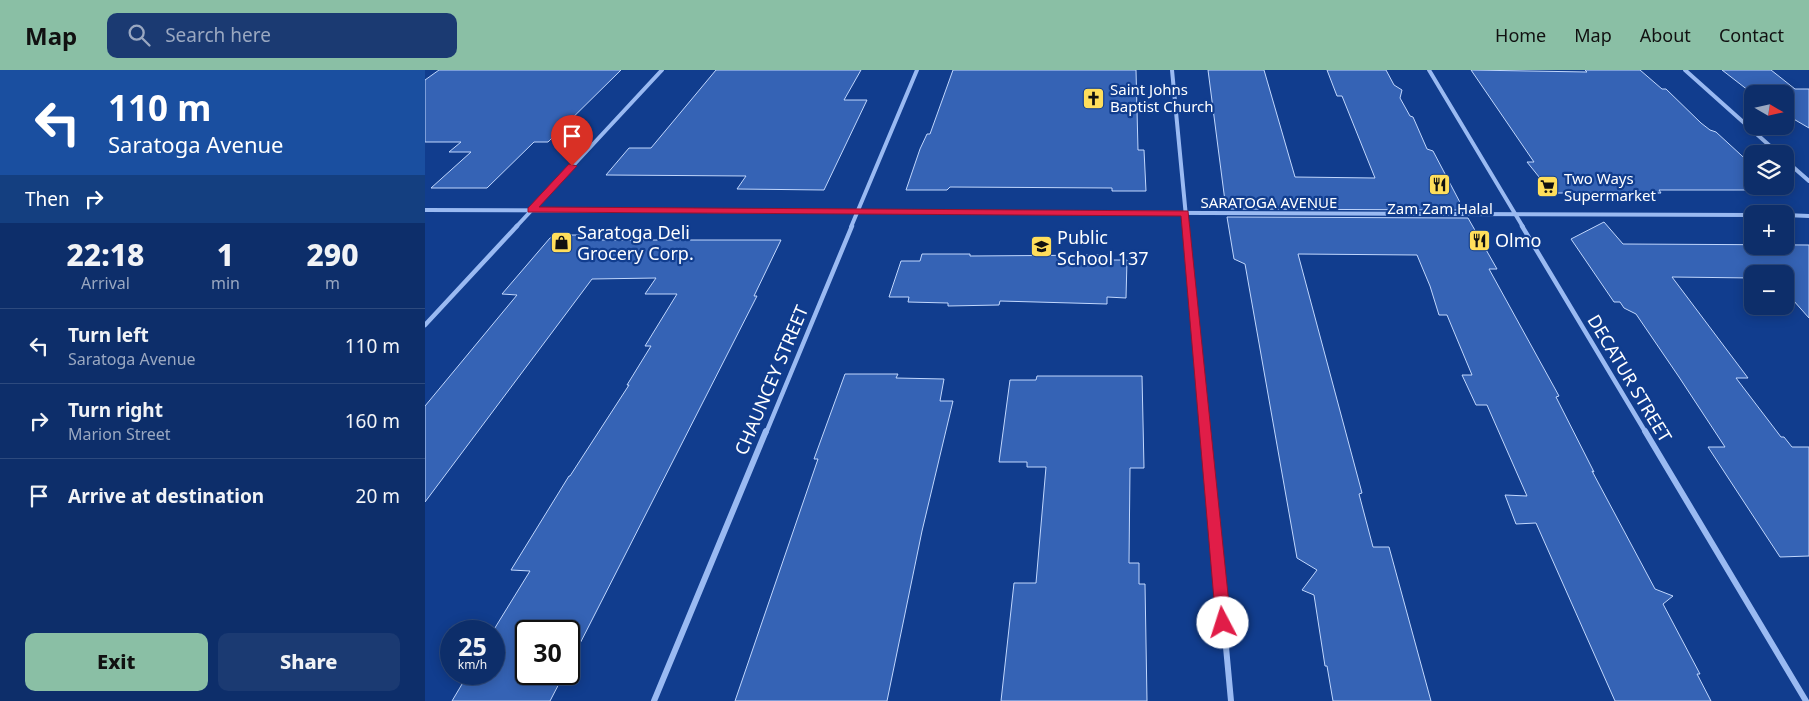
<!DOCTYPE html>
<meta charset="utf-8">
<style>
:root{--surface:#0d2e6a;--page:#1b3a72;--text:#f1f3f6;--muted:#9aa8c1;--line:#2d4a7e;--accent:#8abfa5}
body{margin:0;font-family:"Noto Sans",sans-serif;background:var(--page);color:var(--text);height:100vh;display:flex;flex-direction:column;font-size:19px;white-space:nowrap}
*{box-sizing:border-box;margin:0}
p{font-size:16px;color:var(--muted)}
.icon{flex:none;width:28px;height:28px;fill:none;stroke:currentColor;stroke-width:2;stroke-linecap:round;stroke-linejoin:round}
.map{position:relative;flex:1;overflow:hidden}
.side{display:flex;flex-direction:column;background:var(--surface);width:425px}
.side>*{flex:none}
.top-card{background:#1a4fa0;color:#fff;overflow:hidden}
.needle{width:32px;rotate:99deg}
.fabs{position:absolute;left:1319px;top:15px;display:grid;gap:10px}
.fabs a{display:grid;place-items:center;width:50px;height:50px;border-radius:10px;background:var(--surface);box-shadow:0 2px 12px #0003,0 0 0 1px var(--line);font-size:25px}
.speed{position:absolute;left:15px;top:550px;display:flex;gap:10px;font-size:25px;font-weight:700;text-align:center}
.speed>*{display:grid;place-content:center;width:65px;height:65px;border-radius:50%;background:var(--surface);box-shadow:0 2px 12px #0003,0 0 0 1px var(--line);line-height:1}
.speed small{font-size:12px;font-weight:400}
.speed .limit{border:2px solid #111;border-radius:8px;background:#fff;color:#111}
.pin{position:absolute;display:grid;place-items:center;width:42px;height:42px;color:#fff;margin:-51px -21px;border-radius:50% 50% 50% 0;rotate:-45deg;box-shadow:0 0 5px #0007}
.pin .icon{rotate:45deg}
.me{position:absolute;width:55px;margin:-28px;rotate:355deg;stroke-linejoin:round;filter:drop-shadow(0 0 4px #0008)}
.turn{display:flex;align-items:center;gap:18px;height:105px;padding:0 25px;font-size:22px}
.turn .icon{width:65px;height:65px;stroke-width:2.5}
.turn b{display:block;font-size:35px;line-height:42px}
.then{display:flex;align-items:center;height:48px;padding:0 25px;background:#0003;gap:10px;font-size:19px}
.eta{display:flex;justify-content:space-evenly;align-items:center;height:85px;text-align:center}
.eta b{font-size:30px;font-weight:800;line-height:35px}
.primary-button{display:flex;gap:10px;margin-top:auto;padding:10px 25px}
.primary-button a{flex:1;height:58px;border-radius:10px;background:var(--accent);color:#111;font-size:20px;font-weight:800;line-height:58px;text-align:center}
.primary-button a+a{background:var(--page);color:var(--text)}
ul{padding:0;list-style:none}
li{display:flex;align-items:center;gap:15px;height:75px;padding:0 25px;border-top:1px solid var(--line)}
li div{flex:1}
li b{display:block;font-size:19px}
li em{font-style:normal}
header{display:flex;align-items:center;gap:30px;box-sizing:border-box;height:70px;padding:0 25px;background:var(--accent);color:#111}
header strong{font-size:24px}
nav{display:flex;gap:28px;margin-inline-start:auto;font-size:18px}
.search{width:350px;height:45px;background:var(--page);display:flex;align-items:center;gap:12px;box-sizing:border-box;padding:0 18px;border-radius:10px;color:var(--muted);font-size:19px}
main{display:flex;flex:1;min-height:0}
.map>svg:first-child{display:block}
.building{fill:#3563b5;stroke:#c1d7fd}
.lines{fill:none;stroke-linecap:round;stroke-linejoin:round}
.street-far2{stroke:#9abaf2;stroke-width:4}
.street-far1{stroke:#9abaf2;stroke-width:4.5}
.street{stroke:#9abaf2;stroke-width:6}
.route{fill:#e11d48;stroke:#92132f}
.labels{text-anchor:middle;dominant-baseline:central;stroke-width:4.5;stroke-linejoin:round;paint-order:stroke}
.far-poi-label{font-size:15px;fill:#fff;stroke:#113d8e;text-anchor:start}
.far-street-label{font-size:15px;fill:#fff;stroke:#113d8e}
.poi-label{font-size:18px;fill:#fff;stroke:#113d8e;text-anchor:start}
.street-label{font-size:18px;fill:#fff;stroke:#113d8e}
</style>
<header>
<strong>Map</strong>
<div class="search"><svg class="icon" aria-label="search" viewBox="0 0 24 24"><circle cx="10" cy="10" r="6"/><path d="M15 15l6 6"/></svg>Search here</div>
<nav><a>Home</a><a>Map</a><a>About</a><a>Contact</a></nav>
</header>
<main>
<section class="side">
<div class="top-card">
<div class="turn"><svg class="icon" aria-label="left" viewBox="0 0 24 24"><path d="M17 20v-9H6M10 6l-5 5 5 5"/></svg><div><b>110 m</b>Saratoga Avenue</div></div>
<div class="then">Then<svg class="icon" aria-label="right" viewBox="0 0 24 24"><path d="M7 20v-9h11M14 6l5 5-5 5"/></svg></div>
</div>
<div class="eta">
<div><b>22:18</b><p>Arrival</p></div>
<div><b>1</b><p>min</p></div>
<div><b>290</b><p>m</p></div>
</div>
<ul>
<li><svg class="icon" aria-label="left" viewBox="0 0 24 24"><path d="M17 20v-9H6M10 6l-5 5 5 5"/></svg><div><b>Turn left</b><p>Saratoga Avenue</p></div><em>110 m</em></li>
<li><svg class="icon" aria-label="right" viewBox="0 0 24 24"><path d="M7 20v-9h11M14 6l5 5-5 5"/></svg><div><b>Turn right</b><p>Marion Street</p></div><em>160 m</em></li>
<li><svg class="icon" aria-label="arrive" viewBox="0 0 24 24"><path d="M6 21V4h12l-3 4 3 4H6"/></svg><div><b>Arrive at destination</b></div><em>20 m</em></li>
</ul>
<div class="primary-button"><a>Exit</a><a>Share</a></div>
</section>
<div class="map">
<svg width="1384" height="631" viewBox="0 0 1384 631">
<rect width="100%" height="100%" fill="#113d8e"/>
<g class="building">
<path d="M14 0H196L123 72H109L62 118H6L46 82H24L36 72H0V10Z"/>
<path d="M291 0H436L419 30H442L399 120 312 119 321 106 181 105 204 78H226Z"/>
<path d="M528 0H711L713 80H719L721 121H687V118L525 117 522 120H481L495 79 502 64H505Z"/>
<path d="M783 0H839L870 107 950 108 917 26H912L902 0H961L969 15 977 20 975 28 985 46 988 47 1002 79 1008 81 1039 140 801 139Z"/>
<path d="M1046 0 1162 2 1160 0H1215L1237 19H1241L1276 53 1285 60 1291 62 1328 96V116H1348L1352 120H1234L1236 123H1127L1102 92H1109Z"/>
<path d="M1297 0H1346L1370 19H1384V58L1360 44V24H1328Z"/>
<path d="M802 147 1043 148 1072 199H1064L1134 326 1131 327 1169 402 1167 401 1230 519 1248 526 1238 534 1275 604H1272L1286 631H1190L1111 453 1091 454 1080 425 1102 426 1062 335H1051L1037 305H1047L1022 245H1014L1005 216 992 185 873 184 937 423 934 424 948 477H964L1006 631H908L902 596H900L889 525 877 520 892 500 872 488 820 194 809 189Z"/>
<path d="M1179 152 1198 174 1384 175V248L1360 221V204H1328V208L1247 207 1323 308H1311L1356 367H1359L1367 377H1384V486L1355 487 1283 377H1300L1254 307 1211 244 1199 238 1195 232H1189L1146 169Z"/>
<path d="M132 165H177L174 170H356L329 226H332L144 595V561H101V604H139L125 631H27L43 604H69L68 561 105 501 86 500 144 406H145L204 315H202L226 276H220L252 224H220L231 208 167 209 0 432V336L92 225 77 224 125 168Z"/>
<path d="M497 184H545V186L684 185 683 190H702L701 228 682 227V234L575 231 574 235 523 236V233L483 232 484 227H464L476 191H495Z"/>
<path d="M420 304H473L471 308 519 309 515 331H528L497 461 462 631H310L393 389H389Z"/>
<path d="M612 306H717L719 398H705L704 493H714V514H720L722 631H576L589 513H611L621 397H602V392H574L585 310H611Z"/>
</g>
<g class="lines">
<g class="street-far2">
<path d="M747 0 762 157"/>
<path d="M1004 0 1098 157"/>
<path d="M1260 0 1354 84"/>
<path d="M1360 90 1384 111"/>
<path d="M0 140 1328 145"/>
<path d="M1360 145 1384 146"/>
<path d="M91 157 237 0"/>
<path d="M426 157 492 0"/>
</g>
<g class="street-far1">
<path d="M762 156 781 363"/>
<path d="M1097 156 1221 363"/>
<path d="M0 255 92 156"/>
<path d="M341 363 427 156"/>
</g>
<g class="street">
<path d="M781 361 806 631"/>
<path d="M1220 361 1381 631"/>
<path d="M229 631 341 361"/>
</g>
</g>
<path class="route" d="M144 94 152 96 114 137 763 141 806 553 804 557 798 559 793 557 791 553 756 146 103 142V138Z"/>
<defs>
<symbol id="church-square" viewBox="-11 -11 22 22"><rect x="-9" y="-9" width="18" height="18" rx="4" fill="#ffde5b" stroke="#113d8e"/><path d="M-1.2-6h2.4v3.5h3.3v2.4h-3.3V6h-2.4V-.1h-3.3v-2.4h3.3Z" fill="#111"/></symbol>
<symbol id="restaurant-square" viewBox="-11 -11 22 22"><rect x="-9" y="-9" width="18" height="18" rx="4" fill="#ffde5b" stroke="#113d8e"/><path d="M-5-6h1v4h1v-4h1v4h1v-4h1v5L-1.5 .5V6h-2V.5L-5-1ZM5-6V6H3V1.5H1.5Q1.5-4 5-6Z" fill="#111"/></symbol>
<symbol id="supermarket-square" viewBox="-11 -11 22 22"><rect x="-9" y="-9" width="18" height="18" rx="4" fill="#ffde5b" stroke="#113d8e"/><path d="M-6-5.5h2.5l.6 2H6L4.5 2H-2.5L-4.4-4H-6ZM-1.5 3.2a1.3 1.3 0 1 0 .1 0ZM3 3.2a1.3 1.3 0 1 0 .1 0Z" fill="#111"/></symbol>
<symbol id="shop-square" viewBox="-11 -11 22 22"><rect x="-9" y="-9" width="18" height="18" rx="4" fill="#ffde5b" stroke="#113d8e"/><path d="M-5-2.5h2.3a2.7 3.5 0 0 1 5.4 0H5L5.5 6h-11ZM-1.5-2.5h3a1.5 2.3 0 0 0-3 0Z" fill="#111"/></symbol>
<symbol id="school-square" viewBox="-11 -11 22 22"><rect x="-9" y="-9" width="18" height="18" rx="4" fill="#ffde5b" stroke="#113d8e"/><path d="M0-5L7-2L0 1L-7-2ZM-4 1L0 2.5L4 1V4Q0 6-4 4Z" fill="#111"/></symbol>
</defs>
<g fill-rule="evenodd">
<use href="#church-square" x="656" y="16" width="25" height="25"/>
<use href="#restaurant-square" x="1002" y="102" width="25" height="25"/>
<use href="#supermarket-square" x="1110" y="104" width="25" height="25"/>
<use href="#restaurant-square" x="1042" y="158" width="25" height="25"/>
<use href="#shop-square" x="124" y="160" width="25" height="25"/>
<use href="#school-square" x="604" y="164" width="25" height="25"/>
</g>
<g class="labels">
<g class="far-poi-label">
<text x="685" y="19">Saint Johns<tspan x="685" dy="17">Baptist Church</tspan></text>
<text x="1139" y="108">Two Ways<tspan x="1139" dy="17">Supermarket</tspan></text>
<text x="1015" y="138" text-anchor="middle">Zam Zam Halal</text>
</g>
<g class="far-street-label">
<text x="844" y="132">SARATOGA AVENUE</text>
</g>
<g class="poi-label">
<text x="152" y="162">Saratoga Deli<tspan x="152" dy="21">Grocery Corp.</tspan></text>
<text x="632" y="167">Public<tspan x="632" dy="21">School 137</tspan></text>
<text x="1070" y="170">Olmo</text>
</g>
<g class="street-label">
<text transform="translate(1205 308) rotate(59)">DECATUR STREET</text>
<text transform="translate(346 310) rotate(-67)">CHAUNCEY STREET</text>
</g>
</g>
</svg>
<div class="fabs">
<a><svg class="needle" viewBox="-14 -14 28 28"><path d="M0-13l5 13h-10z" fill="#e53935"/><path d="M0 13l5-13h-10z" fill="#9aa8c1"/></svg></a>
<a><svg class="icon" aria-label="layers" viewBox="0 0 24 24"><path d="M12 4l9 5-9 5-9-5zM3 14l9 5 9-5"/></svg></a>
<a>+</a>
<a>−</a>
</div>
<div class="speed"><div>25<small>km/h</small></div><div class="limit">30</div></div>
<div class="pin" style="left:147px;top:96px;background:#d93025"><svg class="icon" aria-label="arrive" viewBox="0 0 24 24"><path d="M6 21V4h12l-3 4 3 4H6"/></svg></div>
<svg class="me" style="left:798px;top:553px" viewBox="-20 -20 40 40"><circle r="19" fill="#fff"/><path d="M0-13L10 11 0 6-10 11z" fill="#e11d48"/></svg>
</div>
</main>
